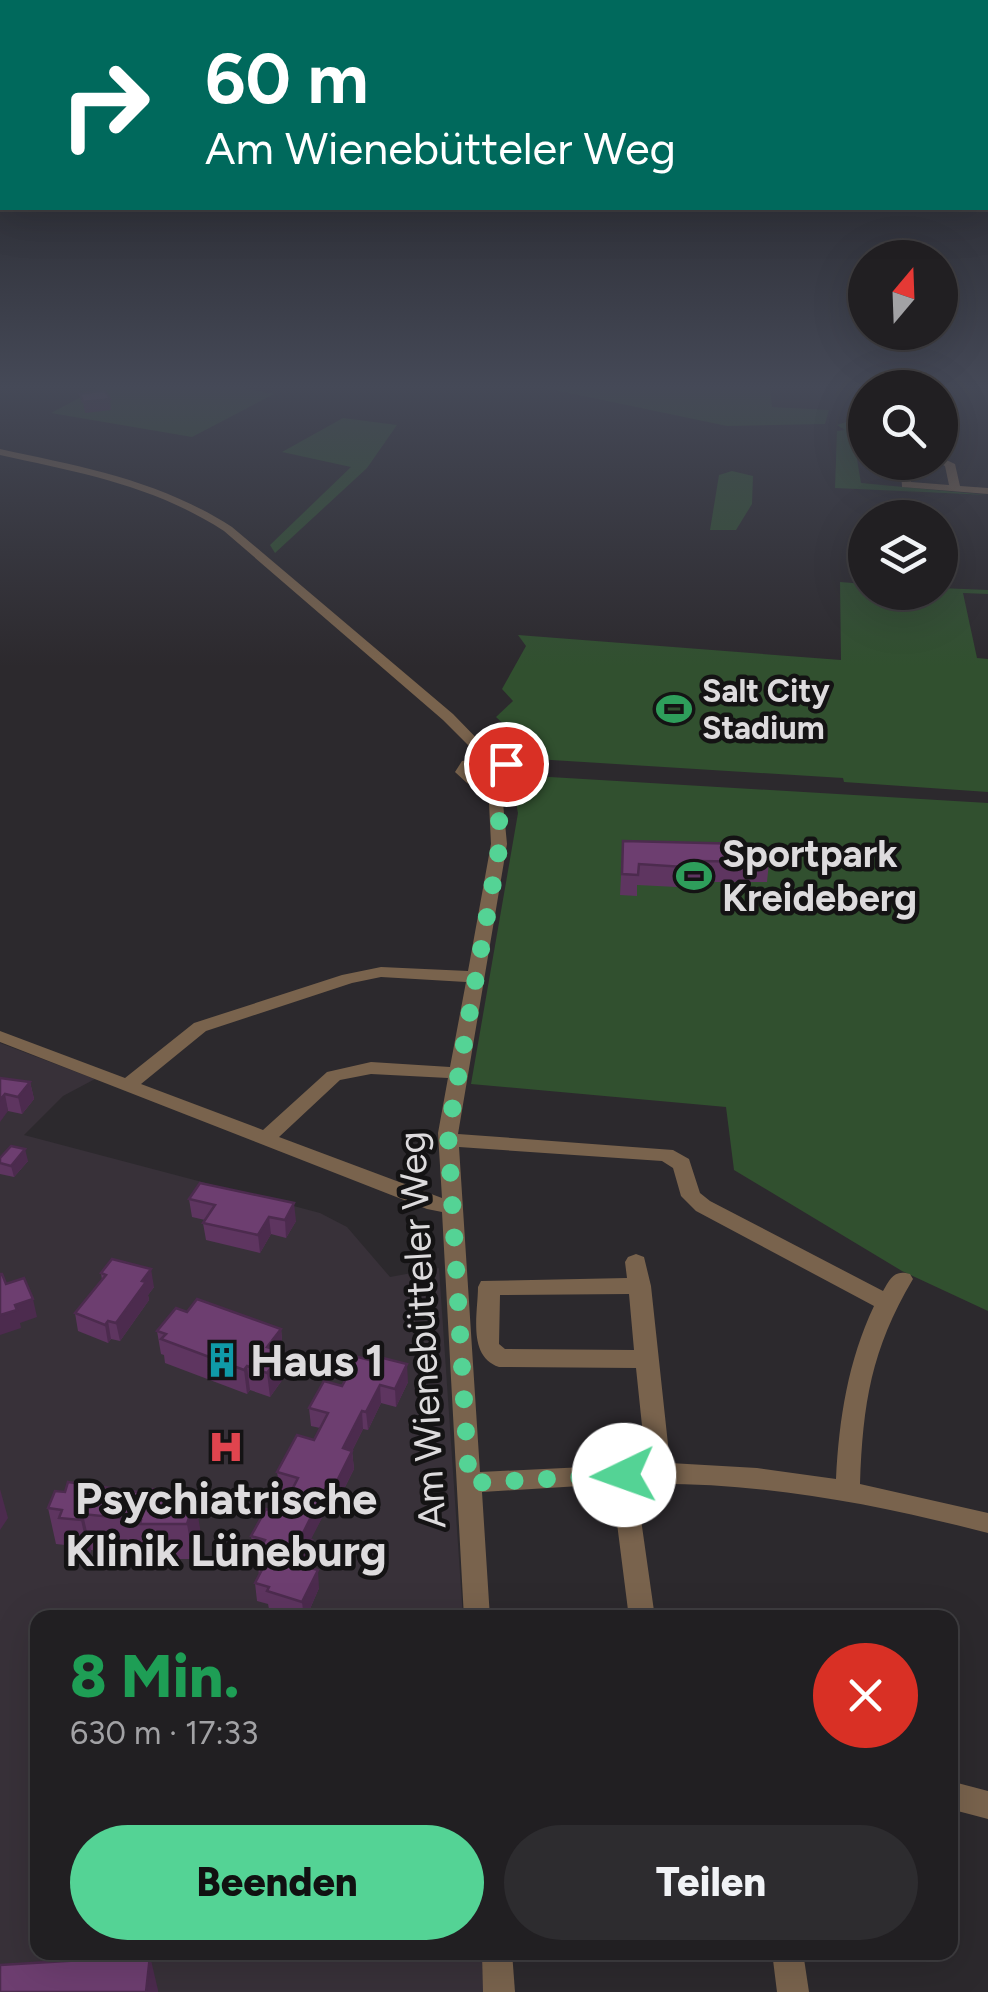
<!DOCTYPE html>
<html lang="de">
<meta charset="utf-8">
<style>
:root{--surface:#211f22;--page:#2d2c2f;--text:#f1f3f6;--muted:#a2a2a5;--line:#3e3d40;--accent:#54d395}
body{margin:0;font-family:Figtree,sans-serif;background:var(--page);color:var(--text);height:100vh;display:flex;flex-direction:column;font-size:38px;white-space:nowrap}
*{box-sizing:border-box;margin:0}
p{font-size:32px;color:var(--muted)}
.icon{flex:none;width:55px;height:55px;fill:none;stroke:currentColor;stroke-width:2;stroke-linecap:round;stroke-linejoin:round}
.map{position:relative;flex:1;overflow:hidden}
.details{position:absolute;left:30px;top:1610px;width:928px;height:350px;display:flex;flex-direction:column;background:var(--surface);border-radius:20px;box-shadow:0 10px 40px #0002,0 0 0 2px var(--line)}
.details>*{flex:none}
.banner{position:absolute;left:0px;top:0px;width:990px;height:210px;box-shadow:0 10px 40px #0002,0 0 0 2px var(--line);background:#00695c;color:#fff;overflow:hidden}
.needle{width:65px;rotate:19deg}
.fabs{position:absolute;left:848px;top:240px;display:grid;gap:20px}
.fabs a{display:grid;place-items:center;width:110px;height:110px;border-radius:50%;background:var(--surface);box-shadow:0 10px 40px #0002,0 0 0 2px var(--line);font-size:50px}
.pin{position:absolute;display:grid;place-items:center;width:85px;height:85px;color:#fff;margin:-42px;border:5px solid #fff;border-radius:50%;box-shadow:0 2px 10px #0007}
.me{position:absolute;width:110px;margin:-55px;rotate:267deg;stroke-linejoin:round;filter:drop-shadow(0 0 8px #0008)}
.turn{display:flex;align-items:center;gap:35px;height:210px;padding:0 40px;font-size:45px}
.turn .icon{width:130px;height:130px;stroke-width:2.5}
.turn b{display:block;font-size:70px;line-height:85px}
.round{display:grid;place-items:center;flex:none;width:105px;height:105px;border-radius:52px;background:var(--page)}
.overview{display:flex;align-items:center;justify-content:space-between;height:170px;padding:0 40px}
h1{font-size:60px;font-weight:800;line-height:75px;color:#1e9e55}
.action{display:flex;gap:20px;margin-top:auto;padding:20px 40px}
.action a{flex:1;height:115px;border-radius:60px;background:var(--accent);color:#111;font-size:40px;font-weight:800;line-height:115px;text-align:center}
.action a+a{background:var(--page);color:var(--text)}
.map>svg:first-child{display:block}
.built{fill:#383139}
.green{fill:#31502f}
.lines{fill:none;stroke-linecap:round;stroke-linejoin:round}
.minor{fill:#79634d;fill-rule:evenodd}
.wall{fill:#5e3560}
.shaded-wall{fill:#4c2b4e}
.building{fill:#6d3e70;stroke:#4c2b4e;stroke-width:2.5}
.route{stroke:#54d395;stroke-width:18;stroke-dasharray:0 32.4}
.labels{text-anchor:middle;dominant-baseline:central;stroke-width:9;stroke-linejoin:round;paint-order:stroke}
.far-poi-label{font-size:32px;font-weight:bold;fill:#dddbdd;stroke:#141314;text-anchor:start}
.poi-label{font-size:38px;font-weight:bold;fill:#dddbdd;stroke:#141314;text-anchor:start}
.street-label{font-size:38px;fill:#dddbdd;stroke:#141314}
.near-poi-label{font-size:45px;font-weight:bold;fill:#dddbdd;stroke:#141314;text-anchor:start}
</style>
<div class="map">
<svg width="988" height="1992" viewBox="0 0 988 1992">
<rect width="100%" height="100%" fill="#2c292d"/>
<path class="built" d="M0 1043 95 1079 63 1096 24 1135 320 1213 347 1227 390 1277 439 1268 463 1617 38 1618V1952L485 1953 487 1992H0Z"/>
<g class="green">
<path d="M98 388H242L274 394 192 437 51 413Z"/>
<path d="M545 388H770L772 407 829 410 825 424 727 426Z"/>
<path d="M865 416V456L857 459 861 483 988 495 835 488 837 431 845 430 837 425Z"/>
<path d="M343 418 397 425 367 468 275 553 270 545 351 467 282 452Z"/>
<path d="M732 471 753 476 752 504 736 530H710L719 475Z"/>
<path d="M840 582 865 584V592H940V588L988 590V594L963 593 977 658 988 659V792L844 782 843 778 535 759 522 755 510 730 496 717 513 701 502 689 526 646 518 635 841 660Z"/>
<path d="M533 776 988 803V1311L902 1271 734 1170 726 1107 471 1084 518 813C514 798 521 783 533 776Z"/>
</g>
<g class="lines">
<g class="minor">
<path d="M0 449C83 467 159 480 232 527L453 714 488 750 517 767 519 770 513 780 493 787 503 803 507 844 458 1134 673 1150 689 1159 700 1193 710 1201 883 1291C890 1279 894 1269 910 1274L913 1279C871 1350 863 1403 860 1484L988 1513V1533C873 1503 756 1481 636 1484L655 1618H629L612 1484 482 1492 490 1618H464L442 1212 427 1209 0 1042V1031L125 1078 194 1023 342 975 381 967 468 971 491 844 489 803 478 787 467 783 455 772 462 761 481 758 443 720 224 531C153 485 81 473 0 455ZM492 764 504 771 502 774 484 779 469 772 472 767ZM381 977 466 982 450 1067 371 1062 327 1072 263 1130 141 1084 206 1031 352 983ZM371 1074 448 1078 438 1133 442 1198 279 1137 340 1080ZM459 1147 662 1161 673 1168 681 1196 696 1211 874 1306C848 1361 839 1419 836 1479L757 1468 670 1463 651 1286 644 1257 636 1254 628 1257 625 1262 627 1278 481 1281 478 1287C478 1313 467 1356 499 1367L636 1368 646 1464 480 1472ZM629 1294 634 1350 505 1349 499 1344 500 1295Z"/>
<path d="M940 457 955 464 960 486 988 488V494L902 487 901 468 915 462H933L911 470V482L949 485 945 466 937 462H940Z"/>
<path d="M950 1781 988 1791V1819L950 1809Z"/>
<path d="M482 1952H512L515 1992H483Z"/>
<path d="M772 1952H803L809 1992H777Z"/>
</g>
</g>
<g class="wall">
<path d="M623 841 747 850 769 862 767 882H698L697 888 637 885V896L620 895Z"/>
<path d="M0 1078 30 1082 34 1099 22 1114 8 1111Z"/>
<path d="M0 1158 28 1161 14 1177 0 1174Z"/>
<path d="M189 1199 296 1221 286 1238 271 1234 260 1253 206 1240 203 1223 205 1220 192 1217Z"/>
<path d="M101 1273 154 1287 148 1295 149 1300 120 1341 111 1339 108 1343 78 1331 75 1313 102 1280Z"/>
<path d="M187 1312 281 1329 285 1376 270 1397 250 1390 247 1394 165 1363 164 1355 161 1354 157 1331Z"/>
<path d="M408 1382 396 1407 381 1403 368 1430 363 1429 352 1451 354 1469 334 1509 327 1508 310 1540 313 1558 309 1568 319 1588 306 1618H296L269 1609 268 1604 257 1601 255 1583 259 1575 257 1555 254 1554 251 1536 280 1513 290 1493 280 1490 277 1472 314 1440 320 1428 311 1426 309 1408 342 1386Z"/>
<path d="M176 1491 177 1496 201 1534 193 1559H146V1556L91 1550 89 1556 67 1554 65 1545 56 1544 48 1508Z"/>
</g>
<g class="shaded-wall">
<path d="M110 399 111 410 85 413 83 402Z"/>
<path d="M30 1082 34 1099 22 1114 18 1097Z"/>
<path d="M5 1094 8 1111 0 1122V1100Z"/>
<path d="M25 1149 28 1161 14 1177 11 1166Z"/>
<path d="M294 1203 296 1221 286 1238 285 1220Z"/>
<path d="M269 1217 271 1234 260 1253 258 1235Z"/>
<path d="M151 1269 154 1287 148 1295 149 1300 120 1341 116 1323Z"/>
<path d="M33 1299 37 1317 20 1323 21 1328 0 1335V1315L15 1305Z"/>
<path d="M108 1321 111 1339 108 1343 105 1325Z"/>
<path d="M281 1329 285 1376 270 1397 267 1373V1347Z"/>
<path d="M407 1364 408 1382 396 1407 395 1389Z"/>
<path d="M247 1366 250 1390 247 1394 244 1370Z"/>
<path d="M380 1385 381 1403 368 1430 366 1412Z"/>
<path d="M362 1411 363 1429 344 1467 343 1448Z"/>
<path d="M352 1451 354 1469 334 1509 332 1491Z"/>
<path d="M0 1489 8 1518 0 1530Z"/>
<path d="M325 1489 327 1508 303 1555 301 1537Z"/>
<path d="M195 1498 201 1534 193 1559 187 1524Z"/>
<path d="M83 1514 91 1550 89 1556 81 1520Z"/>
<path d="M312 1540 313 1558 301 1583 299 1565Z"/>
<path d="M318 1570 319 1588 306 1618H304L302 1602Z"/>
<path d="M150 1956 158 1990V1992H146Z"/>
</g>
<g class="building">
<path d="M105 390 110 399 83 402 80 394Z"/>
<path d="M623 841 747 844V850L768 851 769 862 699 861V868L639 864 638 875 622 874Z"/>
<path d="M0 1078 30 1082 18 1097 5 1094 0 1100Z"/>
<path d="M11 1146 25 1149 11 1166 0 1163V1158Z"/>
<path d="M200 1183 294 1203 285 1220 269 1217 258 1235 203 1223 215 1205 189 1199Z"/>
<path d="M112 1259 151 1269 142 1281 146 1282 116 1323 108 1321 105 1325 75 1313 106 1275 101 1273Z"/>
<path d="M0 1274H2L6 1284 24 1278 33 1299 15 1305 17 1310 0 1315Z"/>
<path d="M197 1299 281 1329 267 1347 283 1352 267 1373 247 1366 244 1370 161 1339 166 1334 157 1331 176 1308 187 1312Z"/>
<path d="M375 1356 407 1364 395 1389 380 1385 366 1412 362 1411 343 1448 352 1451 332 1491 325 1489 301 1537 312 1540 299 1565 318 1570 302 1602 267 1591 269 1587 255 1583 267 1560 256 1557 265 1540 251 1536 266 1509 280 1513 298 1478 277 1472 297 1435 314 1440 328 1413 309 1408 324 1381 342 1386 358 1357 373 1361Z"/>
<path d="M68 1482 152 1494 153 1489 176 1491 174 1496 195 1498 187 1524H140L141 1520 83 1514 81 1520 59 1518 62 1510 48 1508 55 1491 65 1492Z"/>
<path d="M150 1956 146 1992H0V1965Z"/>
</g>
<linearGradient id="sky" x2="0" y2="1"><stop stop-color="#181719"/><stop offset="0.58" stop-color="#454957"/><stop offset="1" stop-color="#454957" stop-opacity="0"/></linearGradient>
<rect width="988" height="667" fill="url(#sky)"/>
<g class="lines">
<path class="route" d="M506 764 512 772 501 781 498 790 500 844 448 1133 469 1483 624 1475"/>
</g>
<defs>
<symbol id="stadium-bare" viewBox="-9 -9 18 18"><path d="M0-5a6.5 5 0 1 0 0 10a6.5 5 0 1 0 0-10ZM-3.5-1.8h7v3.6h-7Z" fill="#2e9e5b" stroke="#141314" stroke-width="2.5" paint-order="stroke"/></symbol>
<symbol id="building-bare" viewBox="-9 -9 18 18"><path d="M-4-6H4V6H1V3H-1V6H-4ZM-2.5-4.3h1.7v1.8h-1.7ZM.8-4.3h1.7v1.8H.8ZM-2.5-1h1.7V.8h-1.7ZM.8-1h1.7V.8H.8Z" fill="#0f9aa8" stroke="#141314" stroke-width="2.5" paint-order="stroke"/></symbol>
<symbol id="hospital-bare" viewBox="-9 -9 18 18"><path d="M-5-5h3v3.5h4V-5h3V5h-3V1.5h-4V5h-3Z" fill="#e0444e" stroke="#141314" stroke-width="2.5" paint-order="stroke"/></symbol>
</defs>
<g fill-rule="evenodd">
<use href="#stadium-bare" x="649" y="684" width="50" height="50"/>
<use href="#stadium-bare" x="669" y="851" width="50" height="50"/>
<use href="#building-bare" x="197" y="1335" width="50" height="50"/>
<use href="#hospital-bare" x="201" y="1422" width="50" height="50"/>
</g>
<g class="labels">
<g class="far-poi-label">
<text x="702" y="691">Salt City<tspan x="702" dy="37">Stadium</tspan></text>
</g>
<g class="poi-label">
<text x="722" y="854">Sportpark<tspan x="722" dy="44">Kreideberg</tspan></text>
</g>
<g class="street-label">
<text transform="translate(422 1330) rotate(-93)">Am Wienebütteler Weg</text>
</g>
<g class="near-poi-label">
<text x="250" y="1360">Haus 1</text>
<text x="226" y="1498" text-anchor="middle">Psychiatrische<tspan x="226" dy="52">Klinik Lüneburg</tspan></text>
</g>
</g>
</svg>
<div class="fabs">
<a><svg class="needle" viewBox="-14 -14 28 28"><path d="M0-13l5 13h-10z" fill="#e53935"/><path d="M0 13l5-13h-10z" fill="#a2a2a5"/></svg></a>
<a><svg class="icon" aria-label="search" viewBox="0 0 24 24"><circle cx="10" cy="10" r="6"/><path d="M15 15l6 6"/></svg></a>
<a><svg class="icon" aria-label="layers" viewBox="0 0 24 24"><path d="M12 4l9 5-9 5-9-5zM3 14l9 5 9-5"/></svg></a>
</div>
<div class="pin" style="left:506px;top:764px;background:#d93025"><svg class="icon" aria-label="arrive" viewBox="0 0 24 24"><path d="M6 21V4h12l-3 4 3 4H6"/></svg></div>
<svg class="me" style="left:624px;top:1475px" viewBox="-20 -20 40 40"><circle r="19" fill="#fff"/><path d="M0-13L10 11 0 6-10 11z" fill="#54d395"/></svg>
<div class="banner">
<div class="turn"><svg class="icon" aria-label="right" viewBox="0 0 24 24"><path d="M7 20v-9h11M14 6l5 5-5 5"/></svg><div><b>60 m</b>Am Wienebütteler Weg</div></div>
</div>
<section class="details">
<div class="overview"><div><h1>8 Min.</h1><p>630 m · 17:33</p></div><a class="round" style="background:#d93025;color:#fff"><svg class="icon" aria-label="close" viewBox="0 0 24 24"><path d="M6 6l12 12M18 6L6 18"/></svg></a></div>
<div class="action"><a>Beenden</a><a>Teilen</a></div>
</section>
</div>
